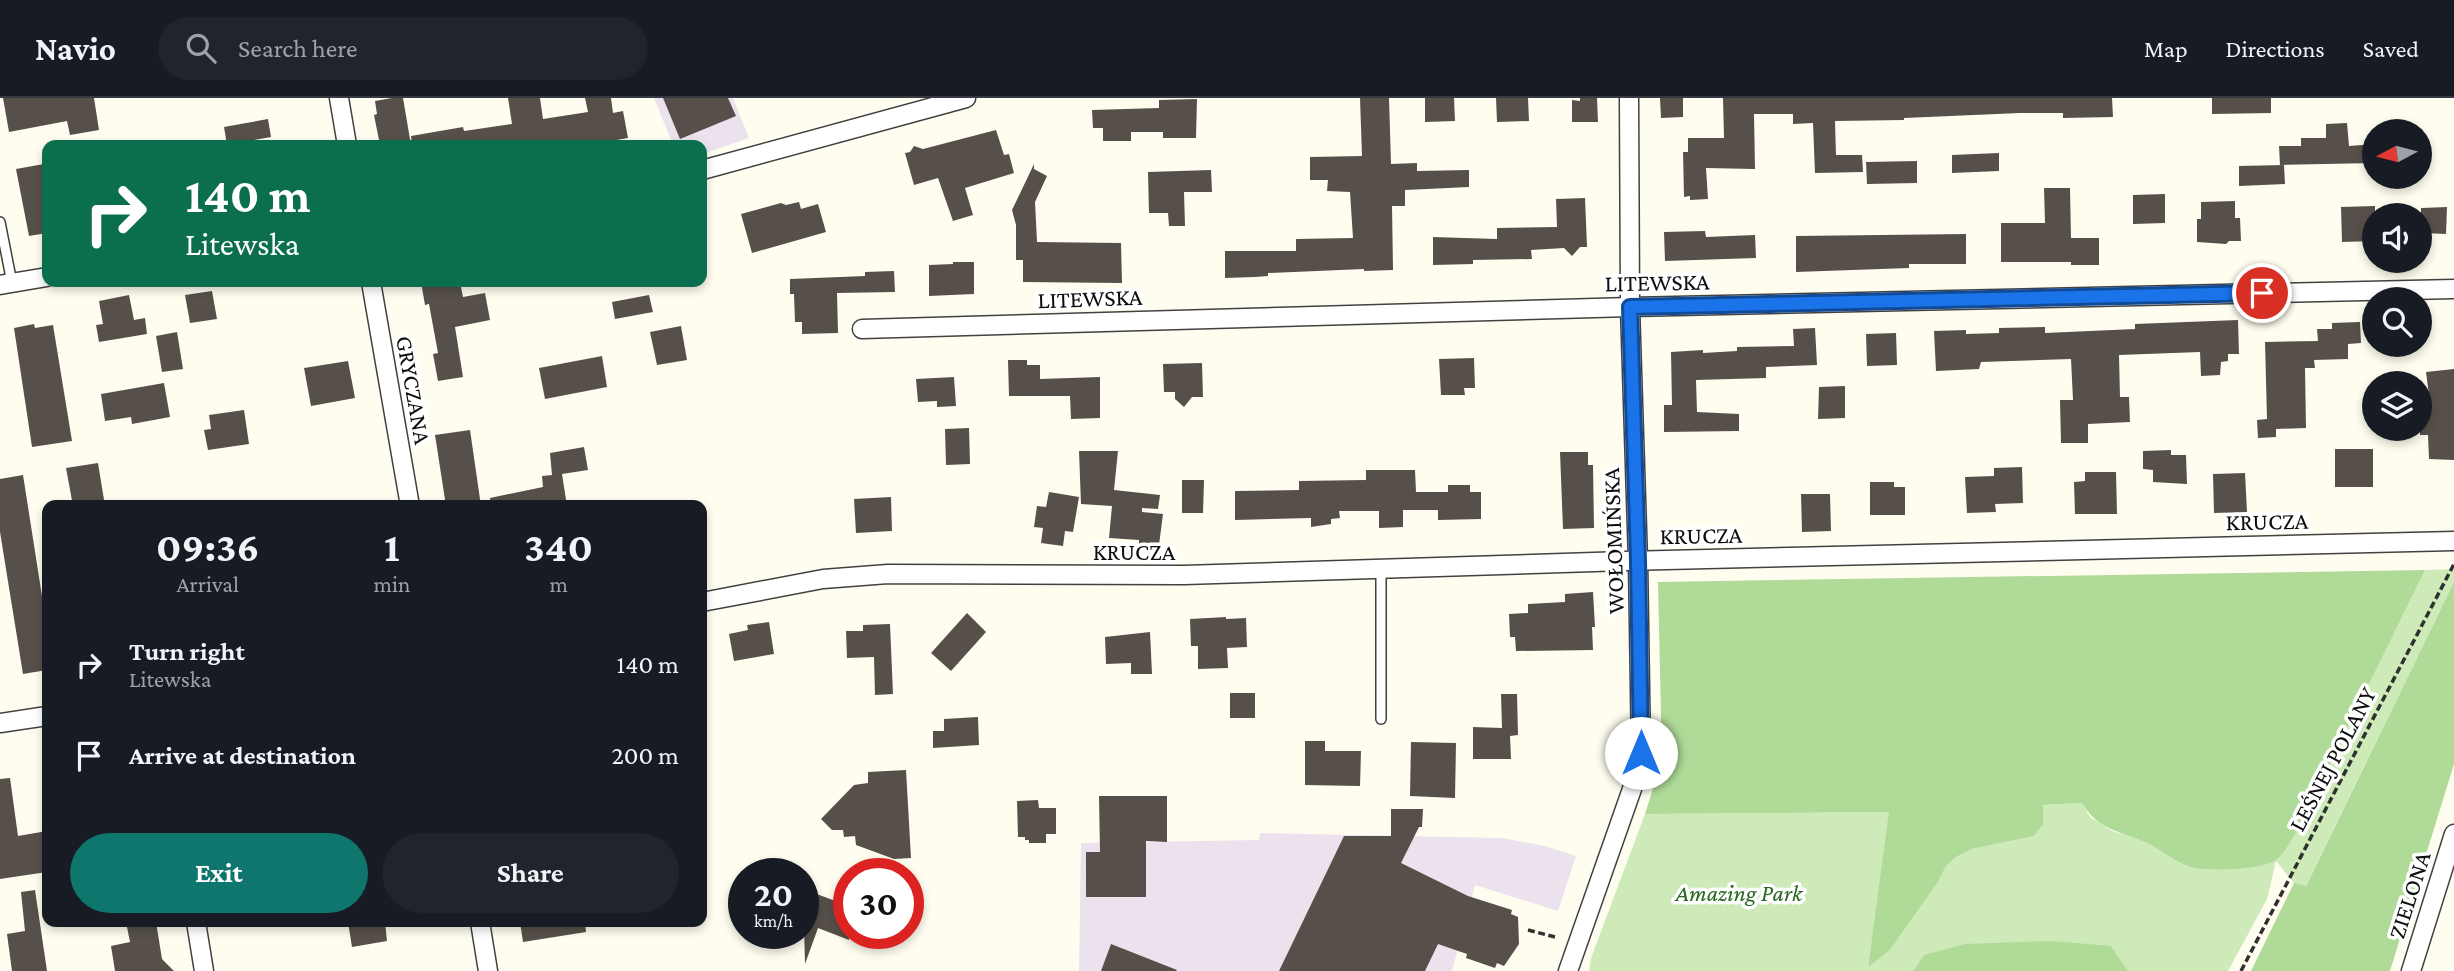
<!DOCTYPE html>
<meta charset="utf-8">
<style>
:root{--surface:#171b24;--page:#20242c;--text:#f1f3f6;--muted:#9ea1a6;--line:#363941;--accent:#0f766e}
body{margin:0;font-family:"Crimson Pro",serif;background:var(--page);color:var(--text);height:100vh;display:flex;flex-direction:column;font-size:26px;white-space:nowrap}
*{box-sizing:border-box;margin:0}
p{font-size:23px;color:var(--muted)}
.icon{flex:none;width:38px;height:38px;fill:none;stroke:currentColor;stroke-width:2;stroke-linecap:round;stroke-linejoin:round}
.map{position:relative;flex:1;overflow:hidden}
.drawer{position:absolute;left:42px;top:402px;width:665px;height:427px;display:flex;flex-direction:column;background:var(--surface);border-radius:14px;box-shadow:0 4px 10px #0003}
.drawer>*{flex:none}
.hud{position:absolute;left:42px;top:42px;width:665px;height:147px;border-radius:14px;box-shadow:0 4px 10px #0003;background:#0b6e4f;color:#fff;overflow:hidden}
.needle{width:46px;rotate:263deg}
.controls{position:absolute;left:2362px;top:21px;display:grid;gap:14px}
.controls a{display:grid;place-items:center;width:70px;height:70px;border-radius:50%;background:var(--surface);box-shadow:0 4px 10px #0003;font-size:35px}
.speed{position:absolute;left:728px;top:760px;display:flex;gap:14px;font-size:35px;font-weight:700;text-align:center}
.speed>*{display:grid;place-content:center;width:91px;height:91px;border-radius:50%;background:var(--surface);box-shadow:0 4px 10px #0003;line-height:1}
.speed small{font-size:18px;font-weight:400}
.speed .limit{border:10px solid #d22;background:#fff;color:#111}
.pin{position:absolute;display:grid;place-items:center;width:60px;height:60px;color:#fff;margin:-30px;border:4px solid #fff;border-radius:50%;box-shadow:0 2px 7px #0007}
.me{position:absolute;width:77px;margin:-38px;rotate:0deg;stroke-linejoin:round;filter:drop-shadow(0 0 5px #0008)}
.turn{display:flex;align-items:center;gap:24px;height:147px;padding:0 28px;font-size:32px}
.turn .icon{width:91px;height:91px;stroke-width:2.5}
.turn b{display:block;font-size:49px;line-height:60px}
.eta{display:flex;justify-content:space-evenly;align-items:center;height:119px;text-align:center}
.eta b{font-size:42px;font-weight:700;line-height:49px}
.button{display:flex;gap:14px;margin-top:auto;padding:14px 28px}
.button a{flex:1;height:80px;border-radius:42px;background:var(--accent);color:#fff;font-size:28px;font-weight:700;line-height:80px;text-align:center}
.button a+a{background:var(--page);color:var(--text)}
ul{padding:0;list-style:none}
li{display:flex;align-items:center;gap:21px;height:91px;padding:0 28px}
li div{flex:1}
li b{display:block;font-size:26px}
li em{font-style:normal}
header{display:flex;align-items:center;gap:42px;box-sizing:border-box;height:98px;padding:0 35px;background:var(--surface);border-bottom:2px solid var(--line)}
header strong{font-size:33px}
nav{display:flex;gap:38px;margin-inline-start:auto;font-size:24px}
.search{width:490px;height:63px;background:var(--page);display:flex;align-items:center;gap:18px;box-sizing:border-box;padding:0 24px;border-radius:38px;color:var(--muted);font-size:26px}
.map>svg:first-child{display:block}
.industrial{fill:#ece2ed}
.green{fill:#cdeab8}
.forest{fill:#afda97}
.building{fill:#57504a}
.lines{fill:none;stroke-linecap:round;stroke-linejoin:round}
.lane-casing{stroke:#414141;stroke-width:12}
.street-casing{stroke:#414141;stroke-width:21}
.path{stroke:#303030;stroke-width:3.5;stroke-dasharray:7 3.5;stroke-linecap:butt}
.lane{stroke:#fff;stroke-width:9}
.street{stroke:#fff;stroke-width:18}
.route-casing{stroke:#114b97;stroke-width:18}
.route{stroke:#1a73e8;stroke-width:12}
.labels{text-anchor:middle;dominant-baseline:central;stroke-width:7;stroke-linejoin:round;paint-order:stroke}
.street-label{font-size:24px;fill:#0e0e0e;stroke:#fff}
.park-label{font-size:24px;font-style:italic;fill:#25661e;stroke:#fff}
</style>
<header>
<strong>Navio</strong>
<div class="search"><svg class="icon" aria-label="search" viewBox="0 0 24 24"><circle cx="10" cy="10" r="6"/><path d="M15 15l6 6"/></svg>Search here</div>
<nav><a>Map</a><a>Directions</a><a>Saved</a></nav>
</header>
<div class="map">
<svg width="2454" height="873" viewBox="0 0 2454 873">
<rect width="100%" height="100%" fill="#fffdef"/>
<g class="industrial">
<path d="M654 0H733L749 40 702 56V47H673Z"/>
<path d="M1260 735 1502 740 1545 748 1576 758 1558 813 1475 787 1452 873H1079L1081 745 1259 742Z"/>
</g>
<path class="green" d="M2454 471V484L2305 789 2294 785 2276 763 2267 801 2228 873H2128L2111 848 1924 857 1913 873H1589L1591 860 1645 716 1890 714 1868 868 1890 852 1938 784 1946 768 1956 759 1972 751 2034 738 2042 707 2082 705 2090 719 2112 733 2134 739 2161 751 2188 768 2276 762 2297 733 2425 472Z"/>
<g class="forest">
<path d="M2425 472 2297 733C2291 742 2283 758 2274 763 2258 772 2205 774 2188 768 2173 762 2160 751 2145 744 2118 732 2099 733 2082 705L2043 707V726L2034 738 1972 751 1956 759 1946 768 1938 784 1890 852 1868 869 1889 714 1645 716 1662 662 1658 484Z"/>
<path d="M2454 484V666L2390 873H2251L2294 785 2306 788Z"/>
<path d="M2051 843 2111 848 2128 873H1913L1924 857 1965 846Z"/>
</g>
<g class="building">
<path d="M3 0H94L99 32 70 37 67 23 9 34Z"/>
<path d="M392 0H403L411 47H380L374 17 377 16 375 3Z"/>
<path d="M508 0H540L543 21 588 14 585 0H611L613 15 623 13 628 40 588 47H412L411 38 463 29 464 33 512 26Z"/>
<path d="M663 0H728L736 18 680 41Z"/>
<path d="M1360 0H1389L1391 66 1417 65V73L1469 72V89L1405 92V108H1392L1393 172 1364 173V171L1268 175V178L1255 179 1225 180V153H1296V141L1353 140 1350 94 1327 93 1328 82H1310V59L1362 58Z"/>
<path d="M1425 0H1454L1455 23 1425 24Z"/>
<path d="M1496 0H1528L1529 23 1497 24Z"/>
<path d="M1580 0H1597L1598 24H1572V2L1580 3Z"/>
<path d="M1660 0H1683V19L1661 20Z"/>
<path d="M1723 0H2112L2113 19 2063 20V15H2020L1904 20V22L1835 23 1836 57H1862L1863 74 1815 75 1813 25 1793 26V16H1754L1755 71 1706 70 1708 101 1690 102V98L1684 99 1683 54H1688V40H1724Z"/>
<path d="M2212 0H2271V15L2212 16Z"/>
<path d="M1197 1 1196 40H1163V34H1131V43H1103V30H1093L1092 12 1159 10V2Z"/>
<path d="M268 21 271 39 227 47 224 29Z"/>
<path d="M2347 25 2349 48 2375 46V65L2280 67 2279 48H2301V40H2326V26Z"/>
<path d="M996 32 1004 57 1009 56 1014 75 965 90 973 117 953 123 938 80 914 87 905 55 910 54 914 48 923 51Z"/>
<path d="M1999 55V73L1952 75V57Z"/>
<path d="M1917 63V85L1867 86 1866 64Z"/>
<path d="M44 66 47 83V135L29 138 16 71Z"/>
<path d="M1034 66V71L1047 78 1035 104 1037 144 1121 145 1122 185 1023 184V162H1016V127L1012 112Z"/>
<path d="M2284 67 2285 86 2239 88V68Z"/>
<path d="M1211 72 1212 94H1184L1185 128H1169L1168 115H1149L1148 74Z"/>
<path d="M2044 90H2070L2071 140H2099V167H2071V164H2001V125H2045Z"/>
<path d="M2165 96V125L2133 126V97Z"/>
<path d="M1585 100 1587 149H1580L1572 158 1564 150 1531 152 1532 161 1473 162V166L1433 167V139L1497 141V130L1557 129 1556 101Z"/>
<path d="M2235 103V120H2240L2241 143H2229L2226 146 2197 144V121H2201V104Z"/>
<path d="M799 104 801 111 818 106 826 134 752 155 741 116 781 105 786 107Z"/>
<path d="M2375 108V143L2342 144 2341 109Z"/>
<path d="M2447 109 2446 136 2421 135V110Z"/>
<path d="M1705 133 1706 139 1755 137 1756 160 1665 163 1664 134Z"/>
<path d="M1966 136V166H1909V170L1796 174V138Z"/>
<path d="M953 164H974V196L929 198V167L953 166Z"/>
<path d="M894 173 895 194 837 195 838 235 802 236V224H795L794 196H790V181L865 178V174Z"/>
<path d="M421 184H460L463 199 485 195 490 222 455 229 463 279 438 283 433 256 438 255 429 206 425 207Z"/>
<path d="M212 193 217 221 190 225 185 197Z"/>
<path d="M129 197 134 222 145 220 147 236 99 244 96 227 103 226 99 203Z"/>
<path d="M649 197 653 214 615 221 612 204Z"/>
<path d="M2238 222 2239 256H2228V263L2221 264 2220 277 2201 278 2200 254 2119 257 2120 299H2129L2130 324 2088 326V345H2061L2060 302H2073L2071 261 1981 264 1979 271 1936 273 1934 233 1966 232V236L1999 235V230L2045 229V235L2135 231V226Z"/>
<path d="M2360 224 2361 245 2348 246V261L2314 262 2315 270H2305L2306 330 2276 331V339L2258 340 2257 322 2267 321 2265 244 2318 243 2317 231H2332V225Z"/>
<path d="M34 226 35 230 53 227 72 343 32 349 14 230Z"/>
<path d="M681 228 687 262 657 267 650 234Z"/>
<path d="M1815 230 1817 267 1766 269V280L1696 282 1697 314 1739 316V333L1664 334V307H1672L1671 254 1703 252V255L1737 253V249L1794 248 1793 231Z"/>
<path d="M177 234 183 271 162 274 156 238Z"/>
<path d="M1896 235 1897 267 1867 268 1866 236Z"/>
<path d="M602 258 607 289 545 301 539 270Z"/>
<path d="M1474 260 1475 290H1464L1465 297H1441L1439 261Z"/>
<path d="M1008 262H1027V267H1040V281L1100 279V320L1071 321 1070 298H1009Z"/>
<path d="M348 263 355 300 311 308 304 270Z"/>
<path d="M1202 265 1203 299H1192L1184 309 1175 301V294H1164L1163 266Z"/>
<path d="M2454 271V362L2429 361 2428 337H2420V297H2429L2426 274Z"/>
<path d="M954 279 956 308 937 309V303L918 304 916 281Z"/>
<path d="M164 285 170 319 132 326 131 319 105 323 101 296Z"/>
<path d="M1845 288V320L1818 321 1819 289Z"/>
<path d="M244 312 249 346 208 352 204 332 211 331 209 317Z"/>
<path d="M969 330 970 366 946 367 945 331Z"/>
<path d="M470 332 481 408H446L435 337Z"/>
<path d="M584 349 588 372 562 376 567 408H491L490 400 543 389 542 378 552 377 550 355Z"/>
<rect x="2335" y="351" width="38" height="38"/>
<path d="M2171 352V357H2186L2187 386 2153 384V372L2143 371V353Z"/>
<path d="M1079 353H1118L1114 392 1160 397 1158 411 1142 410V414L1163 416 1159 447 1139 446V442L1109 440 1112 408 1081 406Z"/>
<path d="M1560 354H1588V367H1593L1594 430 1563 431Z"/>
<path d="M98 365 105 408H73L66 370Z"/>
<path d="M2022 369 2023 405 1995 406 1996 414 1967 415 1965 379 1994 378V370Z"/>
<path d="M1366 372H1415L1416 394H1448V387H1470V394H1481V421L1438 422V412H1403V429L1379 430V413H1339L1340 420 1331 421V426L1311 429V420L1235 422V393L1299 392V383L1366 382Z"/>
<path d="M2085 374H2116L2117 416H2075L2074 384 2085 383Z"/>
<path d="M2245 375 2247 414 2214 415 2213 376Z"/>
<path d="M23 377 47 530V572L23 576 0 434V381Z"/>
<path d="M1182 382H1204L1203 415H1182Z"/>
<path d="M1870 384H1894V389H1905V417H1870Z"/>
<path d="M1049 394 1079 399 1073 434 1065 433 1063 448 1041 445 1043 430 1034 429 1037 408 1046 409Z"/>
<path d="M1801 396H1830L1831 433 1802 434Z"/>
<path d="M891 399 892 433 856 435 854 401Z"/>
<path d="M1593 494 1595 529H1592L1593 552 1516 553 1515 539H1510L1509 516 1528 515V506L1565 504V496Z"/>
<path d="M967 515 986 534 951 573 931 555Z"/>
<path d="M1226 519V521L1246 520 1247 549 1227 550 1228 570 1198 571V548H1191L1190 521Z"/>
<path d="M769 524 774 556 734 563 729 536 748 532 747 527Z"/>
<path d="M890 526 893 596 875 597 874 559 847 560 846 533H863V527Z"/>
<path d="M1150 534 1152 576H1131V565L1106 566 1105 539Z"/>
<rect x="1230" y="595" width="25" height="25"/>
<path d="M1501 596H1517L1518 637 1510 638 1511 661H1473V629L1502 630Z"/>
<path d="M978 619 979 647 933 650V633H944V621Z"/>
<path d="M1305 643H1325V653H1361L1360 688 1305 687Z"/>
<path d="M1411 644 1456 645 1455 700 1410 698Z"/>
<path d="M906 672 911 760 894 761 856 747 855 738 844 739 843 732H832L821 721 854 687 868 685V674Z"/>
<path d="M10 680 18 738 47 733V774L0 781V681Z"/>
<path d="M1099 698H1167V744L1146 743V799H1086V754H1100Z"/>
<path d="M1038 702 1039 710H1056V736H1046V745H1029V742H1025V739H1018L1017 703Z"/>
<path d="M1391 711H1423L1422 729H1419L1401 765 1468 798 1512 812 1511 816 1518 819 1519 846 1504 868 1497 865 1495 870 1466 860 1467 856 1438 846 1425 873H1279L1344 738H1391Z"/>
<path d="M803 791 849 808V842L818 830 805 866Z"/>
<path d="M35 792 47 873H12L7 836 25 833 21 794Z"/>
<path d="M126 824H156L162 861 174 873H115L111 848 130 844Z"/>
<path d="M348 824H385L387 843 352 849Z"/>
<path d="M520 824H585L586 834 523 844Z"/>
<path d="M1111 846 1177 872 1176 873H1101Z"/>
</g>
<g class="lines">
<defs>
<g id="lane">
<path d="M0 124 12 185"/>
<path d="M1381 621V470"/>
</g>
<g id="street">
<path d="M339 0 347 47"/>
<path d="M702 72 966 0"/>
<path d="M371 184 410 408"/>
<path d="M0 187 47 179"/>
<path d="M862 231 1630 209 2454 191"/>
<path d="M702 504 823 481 888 476 1184 477 1625 463 2454 443"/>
<path d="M0 625 47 618"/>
<path d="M196 824 204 873"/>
<path d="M480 824 488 873"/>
<path d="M1568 873 1632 691 1641 655 1638 463 1630 209 1629 0"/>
<path d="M2411 873 2454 736"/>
</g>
</defs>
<use href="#lane" class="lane-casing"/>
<use href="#street" class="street-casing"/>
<g class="path">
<path d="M1528 832 1555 839"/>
<path d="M2241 873 2454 466"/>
</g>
<use href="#lane" class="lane"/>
<use href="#street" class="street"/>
</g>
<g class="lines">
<defs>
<path id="route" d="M1641 655 1638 463 1630 209 2262 195"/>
</defs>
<use href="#route" class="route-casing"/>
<use href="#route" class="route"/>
</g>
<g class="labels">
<g class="street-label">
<text transform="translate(1657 184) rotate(-1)">LITEWSKA</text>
<text transform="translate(1090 200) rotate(-2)">LITEWSKA</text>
<text transform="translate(414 292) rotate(80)">GRYCZANA</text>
<text transform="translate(2267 423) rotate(-1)">KRUCZA</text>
<text transform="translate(1701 437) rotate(-1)">KRUCZA</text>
<text transform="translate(1613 443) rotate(-92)">WOŁOMIŃSKA</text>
<text x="1134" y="453">KRUCZA</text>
<text transform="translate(2332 661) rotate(-62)">LEŚNEJ POLANY</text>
<text transform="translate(2409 797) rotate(-72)">ZIELONA</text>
</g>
<g class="park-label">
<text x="1739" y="794">Amazing Park</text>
</g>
</g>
</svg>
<div class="controls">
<a><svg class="needle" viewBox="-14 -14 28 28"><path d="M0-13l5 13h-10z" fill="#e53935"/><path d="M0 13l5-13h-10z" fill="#9ea1a6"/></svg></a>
<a><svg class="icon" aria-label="sound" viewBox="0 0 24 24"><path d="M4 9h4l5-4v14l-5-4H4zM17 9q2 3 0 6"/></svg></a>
<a><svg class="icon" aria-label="search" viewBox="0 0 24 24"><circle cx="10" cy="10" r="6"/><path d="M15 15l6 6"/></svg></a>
<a><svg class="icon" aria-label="layers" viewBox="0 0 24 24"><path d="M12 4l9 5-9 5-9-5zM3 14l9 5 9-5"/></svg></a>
</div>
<div class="speed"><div>20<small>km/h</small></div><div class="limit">30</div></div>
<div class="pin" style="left:2262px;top:195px;background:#d93025"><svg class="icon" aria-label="arrive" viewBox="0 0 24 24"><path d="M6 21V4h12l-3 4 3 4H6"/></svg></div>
<svg class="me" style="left:1641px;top:655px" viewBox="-20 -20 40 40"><circle r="19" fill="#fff"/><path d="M0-13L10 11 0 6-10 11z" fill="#1a73e8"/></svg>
<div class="hud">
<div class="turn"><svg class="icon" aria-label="right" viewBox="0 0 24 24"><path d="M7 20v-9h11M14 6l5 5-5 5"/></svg><div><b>140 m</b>Litewska</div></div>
</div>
<section class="drawer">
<div class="eta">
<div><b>09:36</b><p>Arrival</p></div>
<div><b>1</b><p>min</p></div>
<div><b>340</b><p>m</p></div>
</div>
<ul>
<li><svg class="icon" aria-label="right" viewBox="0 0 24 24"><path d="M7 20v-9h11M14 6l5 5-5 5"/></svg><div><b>Turn right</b><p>Litewska</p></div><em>140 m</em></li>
<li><svg class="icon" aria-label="arrive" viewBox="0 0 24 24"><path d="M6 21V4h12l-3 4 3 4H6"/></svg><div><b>Arrive at destination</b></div><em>200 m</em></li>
</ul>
<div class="button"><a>Exit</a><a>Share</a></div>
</section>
</div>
